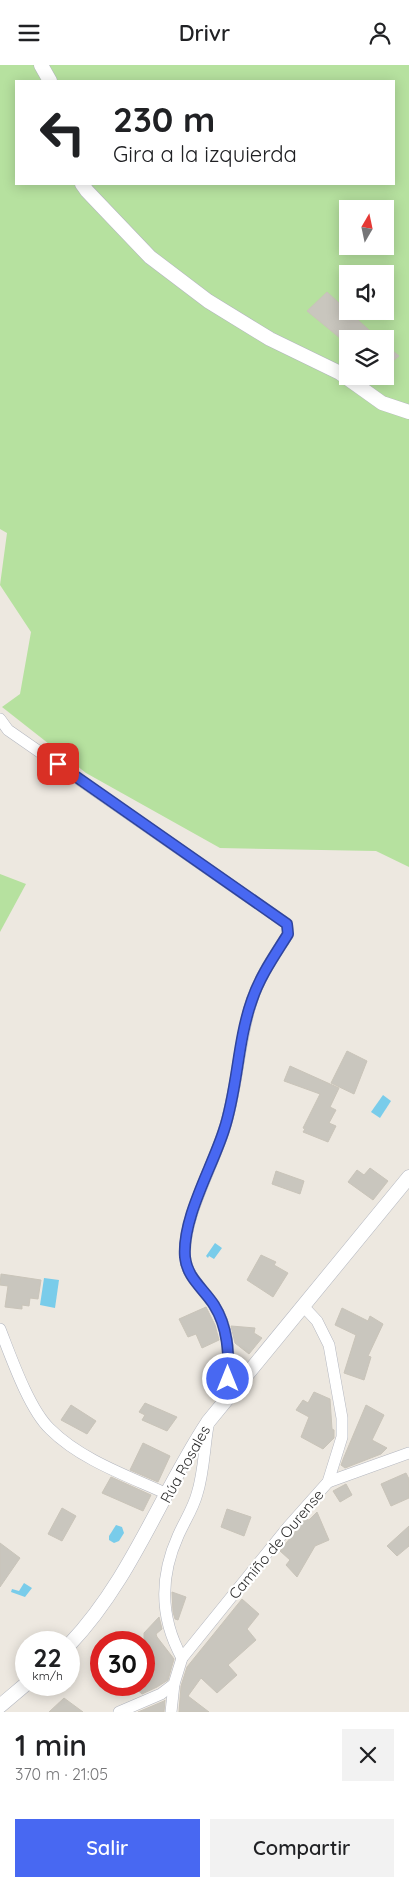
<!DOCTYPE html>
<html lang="es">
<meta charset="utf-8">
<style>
:root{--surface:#fff;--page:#f2f2f2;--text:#202124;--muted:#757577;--accent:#4868f2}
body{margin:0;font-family:Quicksand,sans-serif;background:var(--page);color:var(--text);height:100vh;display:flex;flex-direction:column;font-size:19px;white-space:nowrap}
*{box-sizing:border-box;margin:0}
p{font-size:16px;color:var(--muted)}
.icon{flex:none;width:28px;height:28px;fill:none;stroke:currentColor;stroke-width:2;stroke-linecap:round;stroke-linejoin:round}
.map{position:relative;height:1647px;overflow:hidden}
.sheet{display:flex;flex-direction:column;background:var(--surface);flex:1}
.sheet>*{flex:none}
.banner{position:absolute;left:15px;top:15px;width:380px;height:105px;border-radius:0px;box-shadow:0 2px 12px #0003;background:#fff;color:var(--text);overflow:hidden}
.needle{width:32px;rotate:9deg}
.tools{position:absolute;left:339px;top:135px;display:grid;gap:10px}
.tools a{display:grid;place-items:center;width:55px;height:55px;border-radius:0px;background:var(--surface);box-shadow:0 2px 12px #0003;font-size:25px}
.speed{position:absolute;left:15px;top:1566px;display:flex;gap:10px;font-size:25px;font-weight:700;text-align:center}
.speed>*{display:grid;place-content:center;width:65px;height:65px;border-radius:50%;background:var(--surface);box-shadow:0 2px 12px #0003;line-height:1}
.speed small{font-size:12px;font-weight:400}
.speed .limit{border:8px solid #d22;background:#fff;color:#111}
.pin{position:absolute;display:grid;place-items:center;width:42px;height:42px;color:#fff;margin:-21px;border-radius:10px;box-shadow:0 2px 8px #0006}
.me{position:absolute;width:55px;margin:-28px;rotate:0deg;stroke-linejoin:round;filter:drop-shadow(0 0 4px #0008)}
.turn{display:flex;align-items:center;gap:18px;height:105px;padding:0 15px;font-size:22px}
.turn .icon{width:65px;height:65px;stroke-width:2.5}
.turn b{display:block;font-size:35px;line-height:42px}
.round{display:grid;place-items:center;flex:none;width:52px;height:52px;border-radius:0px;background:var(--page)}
.overview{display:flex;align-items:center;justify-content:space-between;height:85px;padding:0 15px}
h1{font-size:30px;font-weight:600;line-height:38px}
.primary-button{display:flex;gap:10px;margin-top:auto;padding:10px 15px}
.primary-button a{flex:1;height:58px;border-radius:0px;background:var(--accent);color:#fff;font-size:20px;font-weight:600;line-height:58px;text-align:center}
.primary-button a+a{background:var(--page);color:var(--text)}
header{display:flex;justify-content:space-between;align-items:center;height:65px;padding:0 15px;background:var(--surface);font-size:22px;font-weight:600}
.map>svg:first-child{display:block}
.green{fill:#b6e19f;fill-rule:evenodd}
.water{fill:#79ccea}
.building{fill:#c9c6be;stroke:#c9c4b9}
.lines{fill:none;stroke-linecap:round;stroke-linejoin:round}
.minor-casing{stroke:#b3b6bf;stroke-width:12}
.tertiary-casing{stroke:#b3b6bf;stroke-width:15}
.minor{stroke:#fff;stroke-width:11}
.tertiary{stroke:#fff;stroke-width:14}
.route-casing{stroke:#2f449d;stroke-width:12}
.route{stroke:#4868f2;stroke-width:9}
.labels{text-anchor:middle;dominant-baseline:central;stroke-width:4.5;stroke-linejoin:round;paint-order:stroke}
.street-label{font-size:15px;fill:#2d2d2d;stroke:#fff}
</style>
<header><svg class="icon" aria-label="menu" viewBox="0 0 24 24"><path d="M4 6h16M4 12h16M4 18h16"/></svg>Drivr<svg class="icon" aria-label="person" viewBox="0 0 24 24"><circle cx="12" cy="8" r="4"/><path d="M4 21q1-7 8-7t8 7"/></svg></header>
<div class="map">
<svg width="409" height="1647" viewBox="0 0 409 1647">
<rect width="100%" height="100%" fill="#ede8e0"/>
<g class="green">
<path d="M0 0H409V802L376 786 220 783 86 708 2 642 20 629 31 567 0 520 7 468 0 464ZM16 16H394V119H16ZM348 144H385V181H348ZM348 209H385V246H348ZM348 274H385V311H348Z"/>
<path d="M0 809 26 819 0 867Z"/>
</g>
<g class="water">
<path d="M383 1030 391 1036 380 1053 371 1047Z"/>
<path d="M215 1178 222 1183 214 1194 209 1191 208 1193 206 1191Z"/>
<path d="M44 1213 59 1215 55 1243 40 1240Z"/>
<path d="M116 1460 122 1462 124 1468 119 1476 114 1478 109 1475V1471Z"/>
<path d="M24 1518 32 1523 25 1532 11 1527 12 1524 19 1526Z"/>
</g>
<g class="building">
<path d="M327 227 348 246 379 274H341L307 246Z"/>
<path d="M385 279 399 291 385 303Z"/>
<path d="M347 986 367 996 354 1029 331 1018Z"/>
<path d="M290 1001 339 1023 330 1042 336 1045 329 1058 336 1061 328 1077 303 1067 305 1064 303 1063 320 1029 284 1016Z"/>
<path d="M370 1103 388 1116 373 1135 348 1117 357 1105 364 1110Z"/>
<path d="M276 1106 304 1116 300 1129 272 1119Z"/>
<path d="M261 1190 276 1197 274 1200 288 1208 273 1232 247 1215Z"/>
<path d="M1 1209 41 1215 38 1234 30 1233 29 1241 22 1240V1244L5 1242 8 1221 0 1220Z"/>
<path d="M206 1242 215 1260 219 1275 202 1283 196 1269 188 1272 179 1254Z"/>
<path d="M342 1243 368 1256 370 1251 383 1259 368 1291 371 1292 364 1315 344 1308 356 1270 335 1260Z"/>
<path d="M231 1261 255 1263 254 1268 262 1273 249 1289 235 1278Z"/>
<path d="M314 1327 330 1334 332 1364 334 1365V1373L323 1384 301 1372 309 1352 296 1345 303 1335 308 1338Z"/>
<path d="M145 1338 177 1352 167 1366 142 1355 145 1350 139 1347Z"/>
<path d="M71 1340 96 1356 87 1369 61 1355Z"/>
<path d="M366 1340 384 1350 372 1375 387 1383 381 1389 345 1403 341 1400 344 1392Z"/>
<path d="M143 1378 170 1391 158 1417 130 1405Z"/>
<path d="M406 1408 409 1414V1433L391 1441 381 1419Z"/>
<path d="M111 1412 151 1430 143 1446 102 1428Z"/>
<path d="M346 1419 352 1430 340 1437 333 1426Z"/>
<path d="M62 1443 76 1451 62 1476 48 1469Z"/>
<path d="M227 1444 251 1452 244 1471 221 1462Z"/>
<path d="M317 1447 329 1475 315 1481 297 1512 286 1500 290 1495 280 1486 305 1454 309 1455Z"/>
<path d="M409 1461V1481L397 1491 387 1481Z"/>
<path d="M0 1478 20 1493 0 1522Z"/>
<path d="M172 1527 186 1532 178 1555 175 1554 173 1547Z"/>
<path d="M242 1534 259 1549 247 1564 256 1575 228 1600 237 1610 217 1628 201 1613 188 1631 209 1647H179L181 1621 187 1602Z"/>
<path d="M159 1552 162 1564 156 1569 157 1572 174 1594 168 1615 157 1622 142 1629 132 1620H144V1612L156 1599 144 1589V1568Z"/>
<path d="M64 1633 83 1647H49Z"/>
<path d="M165 1635 164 1647H138L164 1636Z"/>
</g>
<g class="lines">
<defs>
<g id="minor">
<path d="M0 654 8 665 287 859 288 869C275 890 260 911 252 935 238 977 238 1023 224 1065 212 1104 183 1152 185 1192 187 1213 204 1224 214 1240 232 1268 229 1301 227 1332"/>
<path d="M0 1264C11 1292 29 1344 50 1364 81 1395 128 1411 167 1429"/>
<path d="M328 1417 409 1388"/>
<path d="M182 1593C160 1553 159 1513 178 1471 184 1457 193 1444 197 1429 204 1407 204 1384 208 1361"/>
<path d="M119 1647 161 1629 174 1619 182 1593 288 1462 328 1417 342 1372V1353L329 1280 317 1256 304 1242"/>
<path d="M171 1647 174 1619"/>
</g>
<g id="tertiary">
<path d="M41 0 50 16"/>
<path d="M82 119 87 126 150 192 208 236 270 274 340 308 382 338 409 347"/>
<path d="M69 1580C131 1515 160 1430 208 1357L409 1112"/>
<path d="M0 1641 26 1619"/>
</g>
</defs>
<use href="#minor" class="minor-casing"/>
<use href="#tertiary" class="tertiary-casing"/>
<use href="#minor" class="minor"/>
<use href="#tertiary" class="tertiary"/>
</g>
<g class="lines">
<defs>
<path id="route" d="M58 699 287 859 288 869C275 890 260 911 252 935 237 977 238 1023 224 1065 212 1103 182 1153 185 1192 187 1213 204 1224 214 1240 228 1262 229 1288 228 1314"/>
</defs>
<use href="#route" class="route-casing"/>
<use href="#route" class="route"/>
</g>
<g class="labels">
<g class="street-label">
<text transform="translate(185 1399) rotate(-61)">Rúa Rosales</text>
<text transform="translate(276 1479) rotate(-50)">Camiño de Ourense</text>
</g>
</g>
</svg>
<div class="tools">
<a><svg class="needle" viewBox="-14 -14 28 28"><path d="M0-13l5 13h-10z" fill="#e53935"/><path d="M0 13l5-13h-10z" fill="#757577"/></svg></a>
<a><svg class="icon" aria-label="sound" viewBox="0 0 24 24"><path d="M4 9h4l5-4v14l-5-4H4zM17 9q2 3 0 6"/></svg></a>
<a><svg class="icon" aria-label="layers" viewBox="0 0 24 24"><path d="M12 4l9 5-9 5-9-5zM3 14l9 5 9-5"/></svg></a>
</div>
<div class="speed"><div>22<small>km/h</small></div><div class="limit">30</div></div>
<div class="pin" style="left:58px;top:699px;background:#d93025"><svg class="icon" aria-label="arrive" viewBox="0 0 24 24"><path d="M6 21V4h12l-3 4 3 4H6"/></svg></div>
<svg class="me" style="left:228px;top:1314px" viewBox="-20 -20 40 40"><circle r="17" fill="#4868f2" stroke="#fff" stroke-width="3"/><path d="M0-11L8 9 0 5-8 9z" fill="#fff"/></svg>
<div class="banner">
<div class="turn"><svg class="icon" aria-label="left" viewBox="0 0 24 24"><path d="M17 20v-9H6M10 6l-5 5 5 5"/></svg><div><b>230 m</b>Gira a la izquierda</div></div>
</div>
</div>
<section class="sheet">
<div class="overview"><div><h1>1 min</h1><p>370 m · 21:05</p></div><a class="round"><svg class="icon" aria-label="close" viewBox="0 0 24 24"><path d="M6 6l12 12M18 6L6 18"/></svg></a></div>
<div class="primary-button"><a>Salir</a><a>Compartir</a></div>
</section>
